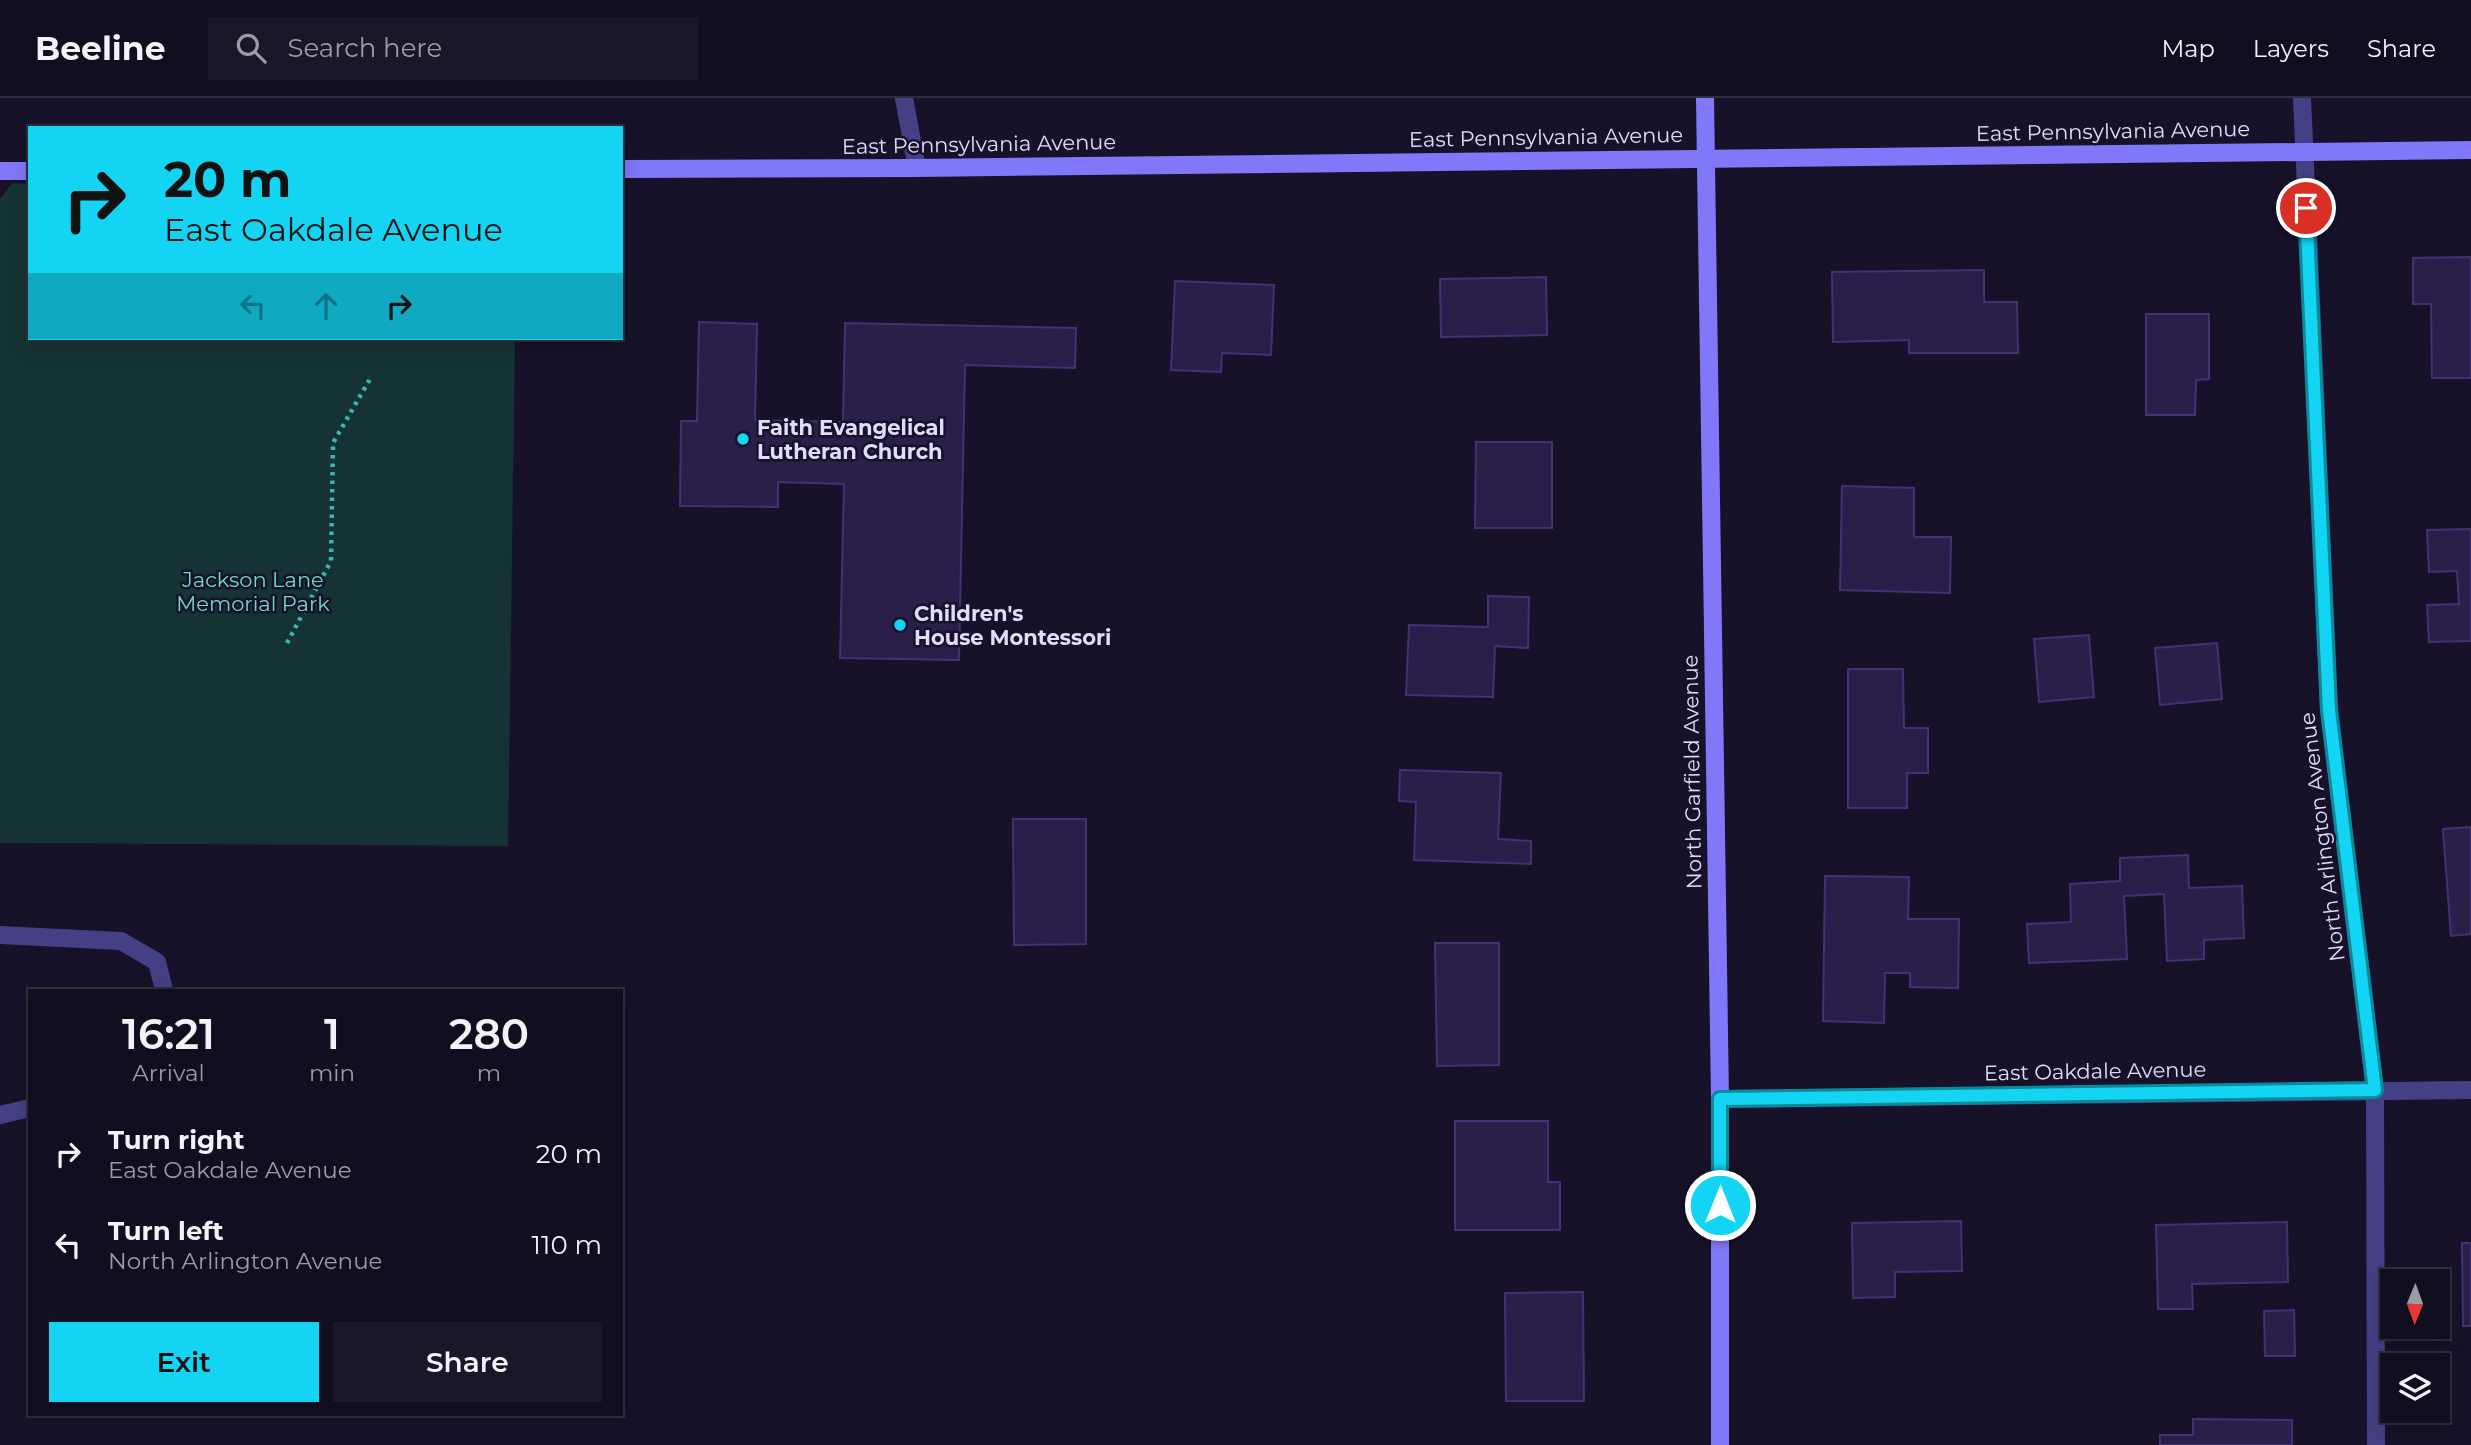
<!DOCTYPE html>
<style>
:root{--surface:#110e1f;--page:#1a1728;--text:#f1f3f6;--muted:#9c9ca4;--line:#302e3d;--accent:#13d4f2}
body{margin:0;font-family:Montserrat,sans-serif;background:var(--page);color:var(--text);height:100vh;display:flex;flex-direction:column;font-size:26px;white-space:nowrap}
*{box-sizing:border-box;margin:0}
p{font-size:23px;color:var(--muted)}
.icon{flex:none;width:38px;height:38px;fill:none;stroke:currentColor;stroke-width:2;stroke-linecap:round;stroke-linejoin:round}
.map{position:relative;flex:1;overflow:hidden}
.panel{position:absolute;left:28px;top:891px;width:595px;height:427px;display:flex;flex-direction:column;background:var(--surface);border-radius:0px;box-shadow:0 4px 18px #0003,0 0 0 2px var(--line)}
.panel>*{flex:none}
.hud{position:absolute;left:28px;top:28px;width:595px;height:214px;border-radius:0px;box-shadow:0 4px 18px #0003,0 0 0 2px var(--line);background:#13d4f2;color:#111;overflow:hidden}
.needle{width:46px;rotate:181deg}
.buttons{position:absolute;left:2380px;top:1171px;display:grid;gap:14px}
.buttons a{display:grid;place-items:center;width:70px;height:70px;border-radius:0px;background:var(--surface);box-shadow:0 4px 18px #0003,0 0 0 2px var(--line);font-size:35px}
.pin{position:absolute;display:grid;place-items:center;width:60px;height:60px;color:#fff;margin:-30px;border:4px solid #fff;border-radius:50%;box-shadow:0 2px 7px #0007}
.me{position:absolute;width:77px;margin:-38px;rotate:0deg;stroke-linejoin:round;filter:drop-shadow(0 0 5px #0008)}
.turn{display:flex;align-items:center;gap:24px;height:147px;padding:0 21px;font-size:32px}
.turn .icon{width:91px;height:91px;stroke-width:2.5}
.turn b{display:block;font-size:49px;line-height:60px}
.lanes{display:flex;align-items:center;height:66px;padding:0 21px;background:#0003;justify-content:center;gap:35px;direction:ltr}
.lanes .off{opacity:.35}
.eta{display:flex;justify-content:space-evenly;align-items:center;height:119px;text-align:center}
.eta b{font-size:42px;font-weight:600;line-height:49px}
.action{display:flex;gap:14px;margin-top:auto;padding:14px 21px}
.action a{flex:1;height:80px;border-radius:0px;background:var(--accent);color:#111;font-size:28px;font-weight:600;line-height:80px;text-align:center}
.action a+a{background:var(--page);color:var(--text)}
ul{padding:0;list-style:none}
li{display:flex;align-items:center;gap:21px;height:91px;padding:0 21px}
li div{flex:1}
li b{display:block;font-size:26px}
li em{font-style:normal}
header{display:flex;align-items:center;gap:42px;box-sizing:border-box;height:98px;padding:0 35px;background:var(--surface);border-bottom:2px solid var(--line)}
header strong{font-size:33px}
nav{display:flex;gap:38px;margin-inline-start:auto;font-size:24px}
.search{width:490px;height:63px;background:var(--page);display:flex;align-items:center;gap:18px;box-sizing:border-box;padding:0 24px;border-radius:0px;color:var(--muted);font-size:26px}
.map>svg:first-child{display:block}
.green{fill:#153333}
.building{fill:#291f49;stroke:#423274;stroke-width:2}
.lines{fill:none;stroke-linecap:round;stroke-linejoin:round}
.path{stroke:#38b6b2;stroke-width:4.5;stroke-dasharray:3.5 5;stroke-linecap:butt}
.lane{stroke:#454085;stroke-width:18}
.street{stroke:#454085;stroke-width:18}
.secondary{stroke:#8078f8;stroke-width:18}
.route-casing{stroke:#0c8a9d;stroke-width:18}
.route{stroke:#13d4f2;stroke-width:12}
.poi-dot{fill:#13d4f2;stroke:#171229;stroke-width:2.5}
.labels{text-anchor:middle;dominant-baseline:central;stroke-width:5;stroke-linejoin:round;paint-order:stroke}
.street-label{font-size:21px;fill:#e1dcfd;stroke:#171229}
.poi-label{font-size:21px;font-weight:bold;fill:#e1dcfd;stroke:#171229;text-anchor:start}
.park-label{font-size:21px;fill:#6bdbc2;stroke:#171229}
</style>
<header>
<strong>Beeline</strong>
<div class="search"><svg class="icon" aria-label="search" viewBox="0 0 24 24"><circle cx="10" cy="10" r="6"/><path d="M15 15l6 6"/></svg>Search here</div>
<nav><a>Map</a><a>Layers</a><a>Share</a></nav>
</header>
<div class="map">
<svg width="2471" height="1347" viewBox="0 0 2471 1347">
<rect width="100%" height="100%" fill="#171229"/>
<path class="green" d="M12 85 30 86V240H515L508 748 0 745V101Z"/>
<g class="building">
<path d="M2471 159V280H2432L2431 206H2413V160Z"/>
<path d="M1984 172V204H2017L2018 255H1909V242L1833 244 1832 174Z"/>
<path d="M1546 179 1547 237 1441 239 1440 181Z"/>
<path d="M1175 183 1274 187 1271 257 1222 255 1221 274 1171 272Z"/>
<path d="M2146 216H2209V281L2196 282 2195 317H2146Z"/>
<path d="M699 224 757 226 755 322 843 324 845 225 1076 230 1075 270 965 267 959 562 840 560 844 386 778 384V409L680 408 681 323H697Z"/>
<path d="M1476 344H1552V430H1475Z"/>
<path d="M1842 388 1914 390V439H1951L1950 495 1840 492Z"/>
<path d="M2471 431V543L2429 544 2427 507 2459 506 2457 473 2429 474 2427 432Z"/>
<path d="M1488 498 1529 499 1528 550 1495 548 1493 599 1406 597 1409 527 1488 529Z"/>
<path d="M2089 537 2094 599 2039 604 2034 541Z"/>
<path d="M2217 545 2222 601 2160 607 2155 550Z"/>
<path d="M1848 571H1903L1904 630H1928V675H1907V710H1848Z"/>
<path d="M1400 672 1501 675 1498 741 1531 743V766L1414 762 1416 704 1399 703Z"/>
<path d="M1013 721H1086V846L1014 847Z"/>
<path d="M2471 729V836L2451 838 2443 731Z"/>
<path d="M2188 757 2189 790 2242 788 2244 840 2204 842V861L2167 863 2164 796 2124 798 2127 861 2029 865 2027 826 2071 824 2070 786 2120 783V760Z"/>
<path d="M1825 778 1909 779 1908 821H1959L1958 890 1910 889V875H1885L1884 925 1823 923Z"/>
<path d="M1435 845H1499V967L1437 968Z"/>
<path d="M1455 1023H1548V1084H1560V1132H1455Z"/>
<path d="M1961 1123 1962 1173 1895 1174V1199L1853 1200 1852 1125Z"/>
<path d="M2287 1124 2288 1184 2192 1186 2193 1211H2158L2156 1127Z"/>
<path d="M2462 1145H2471V1228H2463Z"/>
<path d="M1583 1194 1584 1303H1506L1505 1195Z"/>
<path d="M2294 1212 2295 1258H2265L2264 1213Z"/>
<path d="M2193 1321 2292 1322V1347H2160V1337H2193Z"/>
</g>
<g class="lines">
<path class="path" d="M287 545 331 463 333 345 370 281"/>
<g class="lane">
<path d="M0 837 121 843 157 864 164 892"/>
<path d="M0 1017 30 1010"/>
</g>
<g class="street">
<path d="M904 0 917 70"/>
<path d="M2302 0 2329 612 2375 992 2376 1347"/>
<path d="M1720 1001 2471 992"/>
</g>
<g class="secondary">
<path d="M1705 0 1720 1001V1347"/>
<path d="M621 71 917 70 2471 52"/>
<path d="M0 73H30"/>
</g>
</g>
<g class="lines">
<defs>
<path id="route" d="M1720 1107V1001L2375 992 2329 612 2306 110"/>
</defs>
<use href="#route" class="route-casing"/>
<use href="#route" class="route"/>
</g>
<g class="poi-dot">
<circle cx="743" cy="341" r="7"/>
<circle cx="900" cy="527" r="7"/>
</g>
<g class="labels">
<g class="street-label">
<text transform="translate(2113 33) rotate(-1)">East Pennsylvania Avenue</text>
<text transform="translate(1546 39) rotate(-1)">East Pennsylvania Avenue</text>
<text transform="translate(979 46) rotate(-1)">East Pennsylvania Avenue</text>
<text transform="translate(1692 674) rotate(-91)">North Garfield Avenue</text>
<text transform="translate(2322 739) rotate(-97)">North Arlington Avenue</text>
<text transform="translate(2095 973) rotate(-1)">East Oakdale Avenue</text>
</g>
<g class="poi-label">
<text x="757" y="329">Faith Evangelical<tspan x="757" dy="24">Lutheran Church</tspan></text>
<text x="914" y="515">Children's<tspan x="914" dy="24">House Montessori</tspan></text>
</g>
<g class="park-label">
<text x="253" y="481">Jackson Lane<tspan x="253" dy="24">Memorial Park</tspan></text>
</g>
</g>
</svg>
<div class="buttons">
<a><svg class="needle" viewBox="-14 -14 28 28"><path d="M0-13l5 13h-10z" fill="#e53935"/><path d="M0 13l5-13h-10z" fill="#9c9ca4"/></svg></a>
<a><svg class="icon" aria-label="layers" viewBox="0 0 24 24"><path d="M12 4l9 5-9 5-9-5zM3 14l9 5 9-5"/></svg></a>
</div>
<div class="pin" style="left:2306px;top:110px;background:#d93025"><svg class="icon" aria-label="arrive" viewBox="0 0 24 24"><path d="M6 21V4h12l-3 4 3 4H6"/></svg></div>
<svg class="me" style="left:1720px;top:1107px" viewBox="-20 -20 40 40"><circle r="17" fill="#13d4f2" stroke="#fff" stroke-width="3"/><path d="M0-11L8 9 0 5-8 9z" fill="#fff"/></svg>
<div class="hud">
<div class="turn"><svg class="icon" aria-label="right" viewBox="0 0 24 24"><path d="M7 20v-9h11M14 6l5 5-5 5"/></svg><div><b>20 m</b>East Oakdale Avenue</div></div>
<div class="lanes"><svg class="icon off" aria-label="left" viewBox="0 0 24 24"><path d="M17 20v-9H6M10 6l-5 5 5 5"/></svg><svg class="icon off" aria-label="ahead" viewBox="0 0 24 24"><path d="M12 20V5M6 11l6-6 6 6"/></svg><svg class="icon" aria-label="right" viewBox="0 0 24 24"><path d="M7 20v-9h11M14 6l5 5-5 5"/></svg></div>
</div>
<section class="panel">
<div class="eta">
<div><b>16:21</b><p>Arrival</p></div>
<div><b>1</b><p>min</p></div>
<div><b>280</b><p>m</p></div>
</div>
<ul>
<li><svg class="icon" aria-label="right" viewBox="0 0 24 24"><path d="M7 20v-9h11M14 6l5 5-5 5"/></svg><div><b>Turn right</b><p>East Oakdale Avenue</p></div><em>20 m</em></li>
<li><svg class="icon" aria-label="left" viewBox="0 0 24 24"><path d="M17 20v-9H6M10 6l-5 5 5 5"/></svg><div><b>Turn left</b><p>North Arlington Avenue</p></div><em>110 m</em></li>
</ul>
<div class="action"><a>Exit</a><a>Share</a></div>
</section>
</div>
